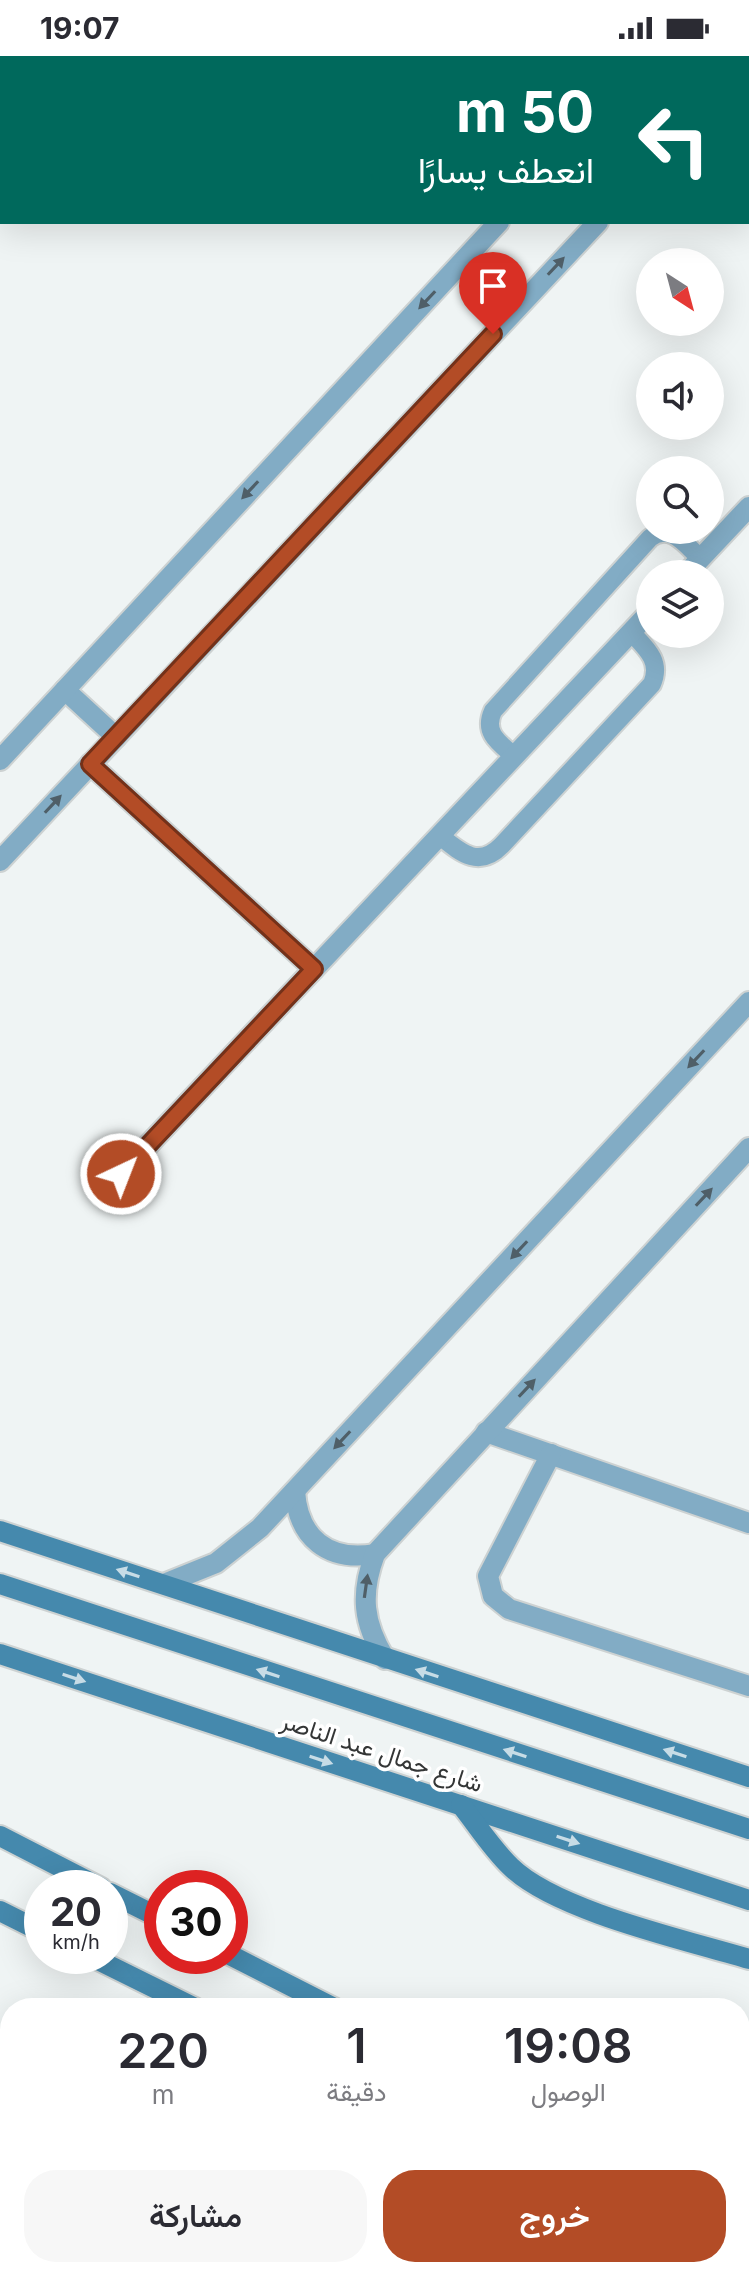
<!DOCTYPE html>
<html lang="ar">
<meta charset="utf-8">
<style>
:root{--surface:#fff;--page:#f7f7f7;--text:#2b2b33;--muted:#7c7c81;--accent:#b34c26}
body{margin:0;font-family:Inter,Vazirmatn,sans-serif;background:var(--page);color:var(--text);direction:rtl;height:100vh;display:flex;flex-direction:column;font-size:30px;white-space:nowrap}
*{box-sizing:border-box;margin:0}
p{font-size:26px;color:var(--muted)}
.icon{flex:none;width:44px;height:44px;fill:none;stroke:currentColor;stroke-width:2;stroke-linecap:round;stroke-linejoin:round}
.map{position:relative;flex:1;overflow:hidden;direction:ltr}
.drawer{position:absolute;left:0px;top:1942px;width:750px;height:280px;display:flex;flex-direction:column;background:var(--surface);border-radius:32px 32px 0 0;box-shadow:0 8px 32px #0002;direction:rtl}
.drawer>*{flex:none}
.banner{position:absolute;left:0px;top:0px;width:750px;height:168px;box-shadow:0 8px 32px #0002;direction:rtl;background:#00695c;color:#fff;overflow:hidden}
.needle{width:52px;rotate:144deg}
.buttons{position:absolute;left:636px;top:192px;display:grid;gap:16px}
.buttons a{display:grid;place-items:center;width:88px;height:88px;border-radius:50%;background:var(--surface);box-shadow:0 8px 32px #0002;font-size:40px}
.speed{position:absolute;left:24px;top:1814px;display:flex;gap:16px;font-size:40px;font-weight:700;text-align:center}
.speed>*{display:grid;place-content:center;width:104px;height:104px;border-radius:50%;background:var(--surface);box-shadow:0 8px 32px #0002;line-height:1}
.speed small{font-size:20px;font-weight:400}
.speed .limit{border:12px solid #d22;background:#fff;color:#111}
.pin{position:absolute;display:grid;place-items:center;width:68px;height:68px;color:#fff;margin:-82px -34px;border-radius:50% 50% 50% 0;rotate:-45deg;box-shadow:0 0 8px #0007}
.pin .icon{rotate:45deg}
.me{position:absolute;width:88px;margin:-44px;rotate:43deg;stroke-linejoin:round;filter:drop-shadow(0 0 6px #0008)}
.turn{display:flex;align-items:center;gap:28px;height:168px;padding:0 24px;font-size:36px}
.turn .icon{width:104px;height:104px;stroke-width:2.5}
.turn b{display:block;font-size:56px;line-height:68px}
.eta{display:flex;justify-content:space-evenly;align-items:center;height:136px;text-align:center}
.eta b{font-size:48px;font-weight:600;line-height:56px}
.cta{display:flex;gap:16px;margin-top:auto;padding:16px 24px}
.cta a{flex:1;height:92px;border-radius:32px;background:var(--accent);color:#fff;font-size:32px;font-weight:600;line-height:92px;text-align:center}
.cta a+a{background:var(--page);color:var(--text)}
.status{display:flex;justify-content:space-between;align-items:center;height:56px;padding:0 40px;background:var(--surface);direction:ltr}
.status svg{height:22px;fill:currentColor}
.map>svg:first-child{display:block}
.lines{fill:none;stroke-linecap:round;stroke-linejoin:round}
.lane-casing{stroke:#cdd2d2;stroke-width:22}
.street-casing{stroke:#cdd2d2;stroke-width:24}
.secondary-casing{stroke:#cdd2d2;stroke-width:24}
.lane{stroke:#82acc5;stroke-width:18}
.street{stroke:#82acc5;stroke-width:20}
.secondary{stroke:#4589ad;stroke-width:20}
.oneway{fill:#4f5f68}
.oneway2{fill:#c7dce6}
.route-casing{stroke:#743119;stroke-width:20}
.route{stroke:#b34c26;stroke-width:14}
.labels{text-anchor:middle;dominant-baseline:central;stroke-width:7;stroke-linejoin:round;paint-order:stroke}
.street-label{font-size:24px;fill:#343636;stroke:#fff}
</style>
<div class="status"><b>19:07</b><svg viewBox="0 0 49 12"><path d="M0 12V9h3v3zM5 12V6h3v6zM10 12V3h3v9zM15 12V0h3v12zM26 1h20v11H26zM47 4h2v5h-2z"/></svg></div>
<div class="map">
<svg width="749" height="2222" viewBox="0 0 749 2222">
<rect width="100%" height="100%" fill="#eff4f4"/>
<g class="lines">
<defs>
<g id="lane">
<path d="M514 700C499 687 483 677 493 655L650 482C670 466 686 489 700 502"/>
<path d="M440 780C461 797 479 813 502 789L652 628C662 605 646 592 631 576"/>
</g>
<g id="street">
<path d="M734 0 736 2"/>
<path d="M651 2 653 0"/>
<path d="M686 518 749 451"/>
<path d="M65 634 116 681"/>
<path d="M0 704 499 166"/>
<path d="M90 708 314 913"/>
<path d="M0 805 598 166"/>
<path d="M121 1118 650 556"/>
<path d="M486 1376 749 1467"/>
<path d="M551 1398 488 1520 493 1540 509 1553 749 1630"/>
<path d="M295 1435C298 1482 328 1506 375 1498"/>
<path d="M164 1528 216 1507 260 1472 749 946"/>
<path d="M385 1603C363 1567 360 1538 375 1498L749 1092"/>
<path d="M657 2222 662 2212"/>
</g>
<g id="secondary">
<path d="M0 1475 749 1721"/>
<path d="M0 1528 749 1773"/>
<path d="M0 1598 749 1844"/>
<path d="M461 1749C477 1769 492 1793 511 1811 556 1855 686 1884 749 1903"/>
<path d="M0 1780 101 1832"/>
<path d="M110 1837 162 1863"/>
<path d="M0 1855 42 1876"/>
<path d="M230 1899 334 1952"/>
<path d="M90 1900 195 1952"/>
<path d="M740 2171 749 2177"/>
<path d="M670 2212 686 2222"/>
</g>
</defs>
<use href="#lane" class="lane-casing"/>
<use href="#street" class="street-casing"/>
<use href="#secondary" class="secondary-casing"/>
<use href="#lane" class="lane"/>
<use href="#street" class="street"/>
<use href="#secondary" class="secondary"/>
</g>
<defs><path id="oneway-solid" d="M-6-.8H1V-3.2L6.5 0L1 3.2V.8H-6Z" transform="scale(2)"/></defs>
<g class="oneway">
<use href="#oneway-solid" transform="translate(556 210) rotate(-47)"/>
<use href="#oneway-solid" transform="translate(427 244) rotate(133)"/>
<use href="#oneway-solid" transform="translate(250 434) rotate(133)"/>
<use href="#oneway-solid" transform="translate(53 748) rotate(-47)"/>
<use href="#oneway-solid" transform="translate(696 1003) rotate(133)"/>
<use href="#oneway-solid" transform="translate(704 1141) rotate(-47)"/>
<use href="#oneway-solid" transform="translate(519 1194) rotate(133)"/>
<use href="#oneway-solid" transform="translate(527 1332) rotate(-47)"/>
<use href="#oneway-solid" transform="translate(342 1384) rotate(133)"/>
<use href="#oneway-solid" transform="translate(366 1530) rotate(-82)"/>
</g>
<g class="oneway2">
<use href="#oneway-solid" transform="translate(128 1517) rotate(-162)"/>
<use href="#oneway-solid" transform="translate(268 1617) rotate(-162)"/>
<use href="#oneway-solid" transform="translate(427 1617) rotate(-162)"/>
<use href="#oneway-solid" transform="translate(74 1622) rotate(18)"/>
<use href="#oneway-solid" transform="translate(515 1697) rotate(-162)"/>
<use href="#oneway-solid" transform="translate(675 1697) rotate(-162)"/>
<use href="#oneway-solid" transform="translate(321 1704) rotate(18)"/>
<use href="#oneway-solid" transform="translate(568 1784) rotate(18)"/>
</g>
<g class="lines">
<defs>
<path id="route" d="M121 1118 314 913 90 708 493 278"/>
</defs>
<use href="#route" class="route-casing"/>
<use href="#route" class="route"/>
</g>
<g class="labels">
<g class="street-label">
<text transform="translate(382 1696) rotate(18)">شارع جمال عبد الناصر</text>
</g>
</g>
</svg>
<div class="buttons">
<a><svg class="needle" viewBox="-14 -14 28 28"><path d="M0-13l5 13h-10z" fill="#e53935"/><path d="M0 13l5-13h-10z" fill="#7c7c81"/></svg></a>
<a><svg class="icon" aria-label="sound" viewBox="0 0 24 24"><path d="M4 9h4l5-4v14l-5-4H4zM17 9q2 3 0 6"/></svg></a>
<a><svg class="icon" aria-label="search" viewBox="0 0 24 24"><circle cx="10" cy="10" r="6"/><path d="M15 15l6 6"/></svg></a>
<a><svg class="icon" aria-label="layers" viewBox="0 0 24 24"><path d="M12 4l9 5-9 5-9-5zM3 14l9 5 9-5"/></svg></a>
</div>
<div class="speed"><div>20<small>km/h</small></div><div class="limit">30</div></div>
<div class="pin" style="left:493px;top:278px;background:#d93025"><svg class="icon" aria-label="arrive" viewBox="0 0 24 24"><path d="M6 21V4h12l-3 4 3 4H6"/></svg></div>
<svg class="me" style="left:121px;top:1118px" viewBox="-20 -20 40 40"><circle r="17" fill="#b34c26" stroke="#fff" stroke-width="3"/><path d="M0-11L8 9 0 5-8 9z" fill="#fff"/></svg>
<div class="banner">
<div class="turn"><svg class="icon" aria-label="left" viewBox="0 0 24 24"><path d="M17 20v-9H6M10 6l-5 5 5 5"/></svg><div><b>50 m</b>انعطف يسارًا</div></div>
</div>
<section class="drawer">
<div class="eta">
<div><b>19:08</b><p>الوصول</p></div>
<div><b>1</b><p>دقيقة</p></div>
<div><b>220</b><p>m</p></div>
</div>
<div class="cta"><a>خروج</a><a>مشاركة</a></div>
</section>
</div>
